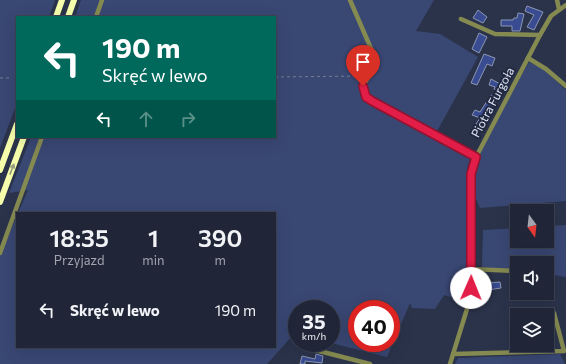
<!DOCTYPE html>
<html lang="pl">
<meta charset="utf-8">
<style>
:root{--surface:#202638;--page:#2d3243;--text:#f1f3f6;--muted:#a2a5ae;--line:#3d4353}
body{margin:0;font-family:Commissioner,sans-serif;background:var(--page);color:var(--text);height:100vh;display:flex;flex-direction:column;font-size:15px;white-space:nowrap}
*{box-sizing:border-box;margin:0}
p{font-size:13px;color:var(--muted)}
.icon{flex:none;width:22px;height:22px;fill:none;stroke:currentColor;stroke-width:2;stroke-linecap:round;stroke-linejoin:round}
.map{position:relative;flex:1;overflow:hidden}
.panel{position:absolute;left:16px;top:212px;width:260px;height:136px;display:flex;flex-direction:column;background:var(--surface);border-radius:0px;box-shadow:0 4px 16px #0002,0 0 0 1px var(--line)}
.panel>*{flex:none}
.hud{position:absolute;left:16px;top:16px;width:260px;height:122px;border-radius:0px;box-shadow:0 4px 16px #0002,0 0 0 1px var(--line);background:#00695c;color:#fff;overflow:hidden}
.needle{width:26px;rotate:165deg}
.tools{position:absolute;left:510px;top:204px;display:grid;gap:8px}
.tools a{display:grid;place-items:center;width:44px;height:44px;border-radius:0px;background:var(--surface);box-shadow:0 4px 16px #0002,0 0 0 1px var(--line);font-size:20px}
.speed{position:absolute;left:288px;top:300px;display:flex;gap:8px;font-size:20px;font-weight:700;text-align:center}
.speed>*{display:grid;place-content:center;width:52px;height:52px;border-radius:50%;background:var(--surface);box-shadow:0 4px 16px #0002,0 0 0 1px var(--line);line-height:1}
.speed small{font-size:10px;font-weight:400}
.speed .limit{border:6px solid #d22;background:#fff;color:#111}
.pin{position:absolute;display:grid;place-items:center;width:34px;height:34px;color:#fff;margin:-41px -17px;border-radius:50% 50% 50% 0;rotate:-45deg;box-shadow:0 0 4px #0007}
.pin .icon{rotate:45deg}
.me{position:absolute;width:44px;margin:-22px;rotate:1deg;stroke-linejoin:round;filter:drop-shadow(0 0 3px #0008)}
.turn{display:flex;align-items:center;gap:14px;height:84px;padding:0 20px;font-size:18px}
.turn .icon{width:52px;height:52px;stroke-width:2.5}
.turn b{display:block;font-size:28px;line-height:34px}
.lanes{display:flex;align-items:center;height:38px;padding:0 20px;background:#0003;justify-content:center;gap:20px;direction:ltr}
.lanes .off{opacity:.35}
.eta{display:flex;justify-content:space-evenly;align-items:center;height:68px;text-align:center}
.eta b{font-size:24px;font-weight:600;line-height:28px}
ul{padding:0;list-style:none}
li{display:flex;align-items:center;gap:12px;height:60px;padding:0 20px}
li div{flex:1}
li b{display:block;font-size:15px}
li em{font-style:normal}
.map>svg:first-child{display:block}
.green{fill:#394773;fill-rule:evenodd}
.building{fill:#394c92;stroke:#8c96b3}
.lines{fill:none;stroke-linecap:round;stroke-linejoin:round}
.path{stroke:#767d92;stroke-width:1;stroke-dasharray:3 3;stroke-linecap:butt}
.minor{stroke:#858a51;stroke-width:4.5}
.highway{stroke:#f6feab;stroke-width:6}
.oneway{fill:#969e7b}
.route-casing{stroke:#92132f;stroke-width:10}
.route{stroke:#e11d48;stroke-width:7}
.labels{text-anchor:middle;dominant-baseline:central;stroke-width:4;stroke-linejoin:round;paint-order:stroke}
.street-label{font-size:12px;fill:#e3e9f9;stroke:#212940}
</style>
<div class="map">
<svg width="566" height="364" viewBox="0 0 566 364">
<rect width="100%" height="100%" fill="#2b334b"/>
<g class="green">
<path d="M0 0H55L49 17H17V103L0 148Z"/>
<path d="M81 0H434L416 31 440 34 478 57 436 133 374 100 366 92 363 96 371 105 471 156 467 168 468 277 462 300 444 295 435 309 412 308 410 303 387 357 331 343V309H297V334H294L267 364H0V255L17 215V347H275V213H18L28 190 9 193 31 137H275V17H75ZM357 309H391V343H357Z"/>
<path d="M529 62 543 69 566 90V201L480 208 476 199H472L473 176 479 156 503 107Z"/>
<path d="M566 225V277L547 274V263H517V270L482 267 483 230 517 228V241H547V226Z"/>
<path d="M560 354 565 364H455L458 358Z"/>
</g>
<g class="building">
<path d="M527 6 543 12 534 30 527 27 534 15 525 11Z"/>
<path d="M478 10 487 17 483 23 473 18Z"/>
<path d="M518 13 524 14 520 31H512V26H501V20H513L514 18H517Z"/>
<path d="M479 33 487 37 479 53 472 49Z"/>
<path d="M484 54 495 58 492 66 487 64 477 85 471 83Z"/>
<path d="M491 79 504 86 501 93 494 89 495 87 489 85Z"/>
<path d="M491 95 497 99 481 127 476 124 480 118 472 115 475 110 480 112Z"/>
<path d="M482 276H488L487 283 500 282 501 288 488 290V295L481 294Z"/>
<path d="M316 354 323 356 322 363 305 361V364H300L302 356 315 359Z"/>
</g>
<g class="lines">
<g class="path">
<path d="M275 77 362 76"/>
<path d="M0 78H11"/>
</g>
<g class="minor">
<path d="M350 0 376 60 374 67 363 86 366 97 372 101 476 157"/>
<path d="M557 0 559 9"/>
<path d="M96 17 102 0"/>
<path d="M461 19 495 34 540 35"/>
<path d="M528 58 546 69 566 86"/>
<path d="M0 253 42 137"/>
<path d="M471 269 517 271"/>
<path d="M315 350 370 364"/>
<path d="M453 354 564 351 554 313"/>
<path d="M450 364 467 309 471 288V174L475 159 540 35 551 16 566 5"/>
</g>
<g class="highway">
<path d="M56 17 62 0"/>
<path d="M68 17 74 0"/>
<path d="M0 170 17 124"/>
<path d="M0 202 24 137"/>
</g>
</g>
<defs><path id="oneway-solid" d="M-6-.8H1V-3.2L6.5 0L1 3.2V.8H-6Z"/></defs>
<use class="oneway" href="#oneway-solid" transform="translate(12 169) rotate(-69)"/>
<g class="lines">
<defs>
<path id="route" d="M363 86 366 97 372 101 476 157 471 174V288"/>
</defs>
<use href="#route" class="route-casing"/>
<use href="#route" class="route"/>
</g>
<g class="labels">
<g class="street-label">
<text transform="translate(492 102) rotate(-62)">Piotra Furgoła</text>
</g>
</g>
</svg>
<div class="tools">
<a><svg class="needle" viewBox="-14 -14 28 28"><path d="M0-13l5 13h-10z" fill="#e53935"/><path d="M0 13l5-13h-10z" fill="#a2a5ae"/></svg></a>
<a><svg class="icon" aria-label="sound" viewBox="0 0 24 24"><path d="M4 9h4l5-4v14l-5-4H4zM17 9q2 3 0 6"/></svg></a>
<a><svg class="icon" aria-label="layers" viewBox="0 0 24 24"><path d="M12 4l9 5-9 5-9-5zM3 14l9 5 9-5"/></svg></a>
</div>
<div class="speed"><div>35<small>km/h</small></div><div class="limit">40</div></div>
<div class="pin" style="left:363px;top:86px;background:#d93025"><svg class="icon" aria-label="arrive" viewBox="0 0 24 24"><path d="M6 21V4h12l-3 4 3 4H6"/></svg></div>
<svg class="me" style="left:471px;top:288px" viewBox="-20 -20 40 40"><circle r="19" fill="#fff"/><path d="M0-13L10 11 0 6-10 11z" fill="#e11d48"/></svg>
<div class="hud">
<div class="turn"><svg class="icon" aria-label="left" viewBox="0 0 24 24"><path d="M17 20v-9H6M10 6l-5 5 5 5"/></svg><div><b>190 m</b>Skręć w lewo</div></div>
<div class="lanes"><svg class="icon" aria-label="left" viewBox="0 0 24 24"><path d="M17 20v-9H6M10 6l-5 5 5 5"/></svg><svg class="icon off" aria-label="ahead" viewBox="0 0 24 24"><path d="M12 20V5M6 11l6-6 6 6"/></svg><svg class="icon off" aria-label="right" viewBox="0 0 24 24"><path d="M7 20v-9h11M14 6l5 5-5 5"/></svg></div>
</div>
<section class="panel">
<div class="eta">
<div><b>18:35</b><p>Przyjazd</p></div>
<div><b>1</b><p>min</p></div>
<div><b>390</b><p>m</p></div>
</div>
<ul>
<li><svg class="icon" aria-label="left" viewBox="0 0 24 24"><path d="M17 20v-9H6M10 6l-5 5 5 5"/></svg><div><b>Skręć w lewo</b></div><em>190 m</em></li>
</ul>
</section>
</div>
